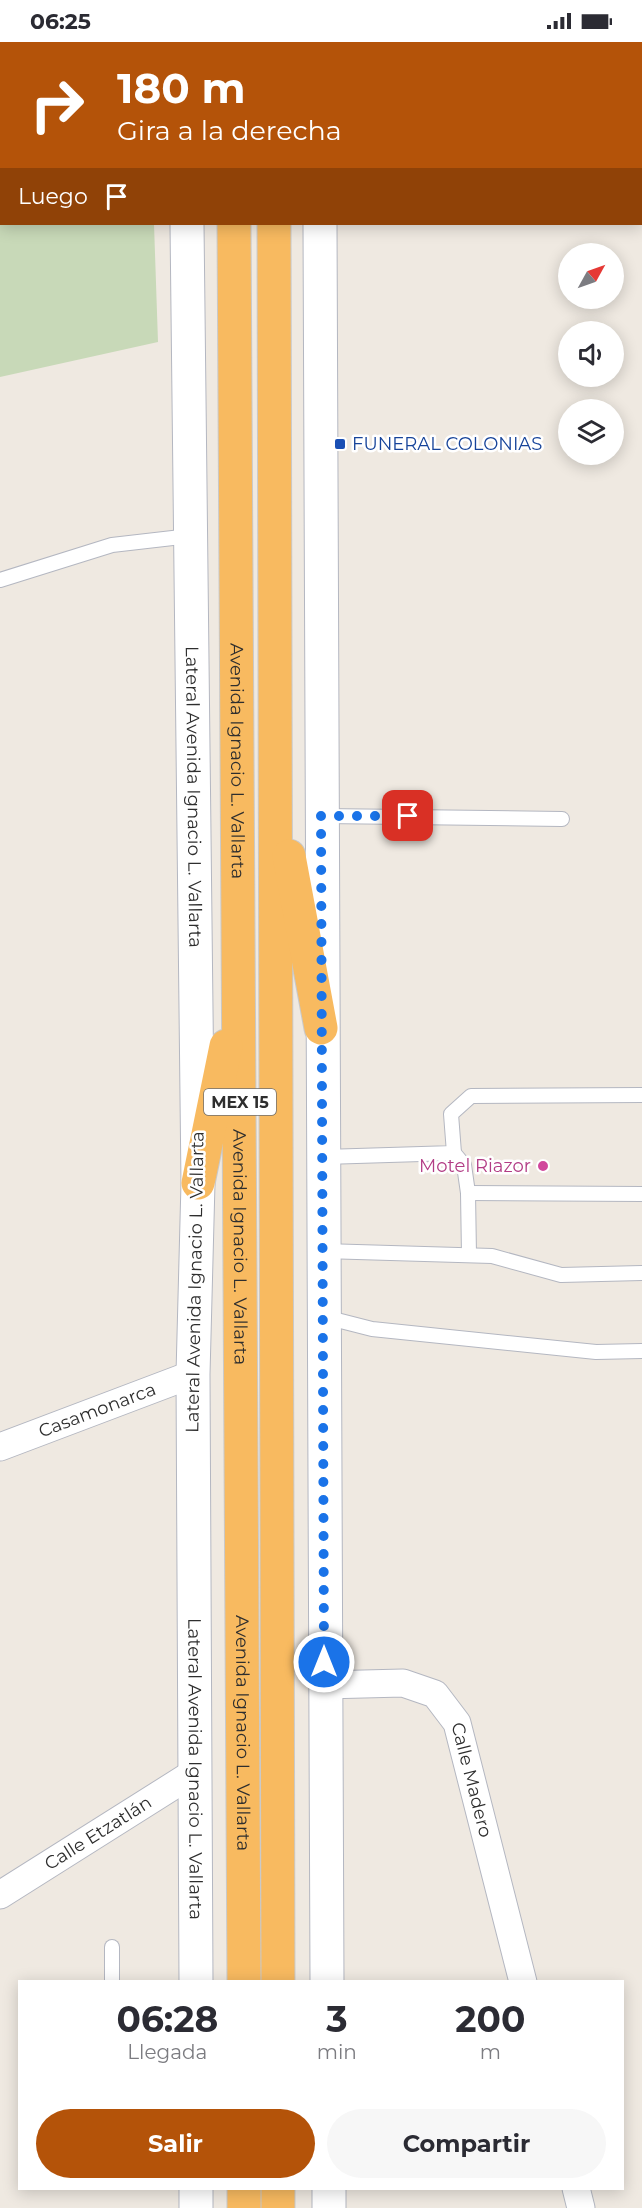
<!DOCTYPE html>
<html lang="es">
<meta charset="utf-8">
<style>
:root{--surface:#fff;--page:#f7f7f7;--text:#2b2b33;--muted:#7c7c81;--accent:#b45309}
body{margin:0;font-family:Montserrat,sans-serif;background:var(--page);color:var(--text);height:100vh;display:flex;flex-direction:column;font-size:22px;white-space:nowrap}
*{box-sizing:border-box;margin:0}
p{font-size:20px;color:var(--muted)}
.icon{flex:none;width:33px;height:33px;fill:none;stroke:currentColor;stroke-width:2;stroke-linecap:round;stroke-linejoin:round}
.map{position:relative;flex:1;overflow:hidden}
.sheet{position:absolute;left:18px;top:1938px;width:606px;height:210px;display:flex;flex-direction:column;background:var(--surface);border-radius:0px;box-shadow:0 3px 15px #0003}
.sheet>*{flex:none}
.top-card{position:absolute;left:0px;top:0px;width:642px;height:183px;box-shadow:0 3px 15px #0003;background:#b45309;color:#fff;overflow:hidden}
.needle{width:39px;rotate:50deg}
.buttons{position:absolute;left:558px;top:201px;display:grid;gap:12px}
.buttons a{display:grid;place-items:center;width:66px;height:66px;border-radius:50%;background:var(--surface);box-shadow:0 3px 15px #0003;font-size:30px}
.pin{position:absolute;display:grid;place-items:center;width:51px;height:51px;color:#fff;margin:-26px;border-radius:12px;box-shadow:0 3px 9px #0006}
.me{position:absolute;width:66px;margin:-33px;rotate:0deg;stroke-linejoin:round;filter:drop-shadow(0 0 4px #0008)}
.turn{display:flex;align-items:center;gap:21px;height:126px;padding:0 18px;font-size:27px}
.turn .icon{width:78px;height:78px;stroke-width:2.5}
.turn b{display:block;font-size:42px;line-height:51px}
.then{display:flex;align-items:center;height:57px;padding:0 18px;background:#0003;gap:12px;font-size:22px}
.eta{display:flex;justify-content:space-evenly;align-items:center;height:102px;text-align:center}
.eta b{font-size:36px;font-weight:700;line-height:42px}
.action{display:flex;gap:12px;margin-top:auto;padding:12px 18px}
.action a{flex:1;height:69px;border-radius:36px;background:var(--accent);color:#fff;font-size:24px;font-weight:700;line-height:69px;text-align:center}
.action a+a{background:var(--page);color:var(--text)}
.status{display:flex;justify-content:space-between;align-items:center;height:42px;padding:0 30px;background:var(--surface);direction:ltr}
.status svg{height:16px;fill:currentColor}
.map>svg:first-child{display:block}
.cemetery{fill:#c8d9b8}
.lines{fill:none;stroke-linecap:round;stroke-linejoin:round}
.service-casing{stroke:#b4b7c1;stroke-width:16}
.minor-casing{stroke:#b4b7c1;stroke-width:29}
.tertiary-casing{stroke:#b4b7c1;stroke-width:35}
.trunk-casing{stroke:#c9c9c9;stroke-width:35}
.service{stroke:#fff;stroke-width:14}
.minor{stroke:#fff;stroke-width:27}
.tertiary{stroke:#fff;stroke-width:33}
.trunk{stroke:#f8ba60;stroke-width:33}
.route{stroke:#1a73e8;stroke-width:10;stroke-dasharray:0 18}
.transit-dot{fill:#1a4fb4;stroke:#fff;stroke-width:2}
.hotel-dot{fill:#d1479c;stroke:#fff;stroke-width:2}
.labels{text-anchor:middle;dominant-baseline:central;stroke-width:5;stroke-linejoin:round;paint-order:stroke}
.shield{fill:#fff;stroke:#6d6d6d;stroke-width:1.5}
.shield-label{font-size:16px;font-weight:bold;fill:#2e2e2e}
.transit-label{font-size:18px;fill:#164399;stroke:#fff;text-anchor:start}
.street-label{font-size:18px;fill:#2e2e2e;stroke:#fff}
.hotel-label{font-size:18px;fill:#b23c85;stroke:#fff;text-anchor:end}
</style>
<div class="status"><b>06:25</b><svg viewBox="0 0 49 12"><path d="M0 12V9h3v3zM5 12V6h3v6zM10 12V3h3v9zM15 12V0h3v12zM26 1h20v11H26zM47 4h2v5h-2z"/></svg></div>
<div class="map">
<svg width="642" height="2166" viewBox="0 0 642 2166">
<rect width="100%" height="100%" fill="#efe9e1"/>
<path class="cemetery" d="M0 0H148L2 2V182H154L158 300 0 335Z"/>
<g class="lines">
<defs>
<g id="service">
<path d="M11 2 12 0"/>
<path d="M0 12 2 11"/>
<path d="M0 538 112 503 190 494"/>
<path d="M323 774 562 777"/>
<path d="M454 1111 464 1123 468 1151 469 1213"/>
<path d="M324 1115 454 1111 451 1072 471 1054 642 1053"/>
<path d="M468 1151 642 1152"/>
<path d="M323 1209 492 1214 561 1233 642 1231"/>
<path d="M325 1275 372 1287 596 1310 642 1309"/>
<path d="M112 1940V1905"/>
</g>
<g id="minor">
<path id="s1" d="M0 1405 193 1332"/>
<path id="s2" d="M324 1643 403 1641 435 1652 457 1681 523 1940"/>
<path id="s3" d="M0 1853 195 1730"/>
<path d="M576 2146 581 2166"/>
</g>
<g id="tertiary">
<path d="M185 0V2"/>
<path d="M320 0V2"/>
<path id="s4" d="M187 182 198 1141 193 1332 196 1940"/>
<path d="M320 182 327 1940"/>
<path d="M329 2146V2166"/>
<path d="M196 2166V2146"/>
</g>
<g id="trunk">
<path d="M233 0V2"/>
<path d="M275 2V0"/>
<path id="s5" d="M234 182 244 1940"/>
<path d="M274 182 278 1940"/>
<path d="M289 814 321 986"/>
<path d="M198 1141 226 1004"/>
<path d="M244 2146V2166"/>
<path d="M278 2146V2166"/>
</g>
</defs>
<use href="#service" class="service-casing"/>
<use href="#minor" class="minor-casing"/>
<use href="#tertiary" class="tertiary-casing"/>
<use href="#trunk" class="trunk-casing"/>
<use href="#service" class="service"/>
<use href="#minor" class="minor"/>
<use href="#tertiary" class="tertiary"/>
<use href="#trunk" class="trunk"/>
</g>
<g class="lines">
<path class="route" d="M324 1620 321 774H408"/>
</g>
<rect class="transit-dot" x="334" y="396" width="12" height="12" rx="3"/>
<circle class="hotel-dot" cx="543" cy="1124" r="6"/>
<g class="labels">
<rect class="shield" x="204" y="1047" width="72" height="26" rx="4.5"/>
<g class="shield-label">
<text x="240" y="1060">MEX 15</text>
</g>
<g class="transit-label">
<text x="352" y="402">FUNERAL COLONIAS</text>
</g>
<g class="street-label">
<text stroke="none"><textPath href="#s5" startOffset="537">Avenida Ignacio L. Vallarta</textPath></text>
<text stroke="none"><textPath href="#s4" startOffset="573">Lateral Avenida Ignacio L. Vallarta</textPath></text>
<text stroke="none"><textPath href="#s5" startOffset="1023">Avenida Ignacio L. Vallarta</textPath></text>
<text transform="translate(195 1240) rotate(-89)">Lateral Avenida Ignacio L. Vallarta</text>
<text stroke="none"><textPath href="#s1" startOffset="104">Casamonarca</textPath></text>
<text stroke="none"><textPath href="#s5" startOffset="1509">Avenida Ignacio L. Vallarta</textPath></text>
<text stroke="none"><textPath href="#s4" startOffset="1545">Lateral Avenida Ignacio L. Vallarta</textPath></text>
<text stroke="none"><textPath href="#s2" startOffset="208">Calle Madero</textPath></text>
<text stroke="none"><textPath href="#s3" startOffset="116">Calle Etzatlán</textPath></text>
</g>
<g class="hotel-label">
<text x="531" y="1124">Motel Riazor</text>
</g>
</g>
</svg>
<div class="buttons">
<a><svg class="needle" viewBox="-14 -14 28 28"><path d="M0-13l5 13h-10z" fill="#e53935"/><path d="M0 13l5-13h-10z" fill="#7c7c81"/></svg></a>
<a><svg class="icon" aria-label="sound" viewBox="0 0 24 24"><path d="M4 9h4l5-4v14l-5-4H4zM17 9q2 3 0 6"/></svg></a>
<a><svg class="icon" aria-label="layers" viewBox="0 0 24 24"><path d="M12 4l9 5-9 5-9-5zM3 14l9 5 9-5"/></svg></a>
</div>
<div class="pin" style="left:408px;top:774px;background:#d93025"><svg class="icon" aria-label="arrive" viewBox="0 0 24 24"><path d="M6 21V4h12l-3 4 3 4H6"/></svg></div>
<svg class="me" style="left:324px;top:1620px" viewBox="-20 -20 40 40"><circle r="17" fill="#1a73e8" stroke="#fff" stroke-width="3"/><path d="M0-11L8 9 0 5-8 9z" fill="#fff"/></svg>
<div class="top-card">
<div class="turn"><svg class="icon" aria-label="right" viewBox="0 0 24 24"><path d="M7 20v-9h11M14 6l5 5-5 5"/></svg><div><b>180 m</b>Gira a la derecha</div></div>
<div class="then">Luego<svg class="icon" aria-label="arrive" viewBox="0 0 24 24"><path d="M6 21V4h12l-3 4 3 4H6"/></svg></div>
</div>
<section class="sheet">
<div class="eta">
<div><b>06:28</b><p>Llegada</p></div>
<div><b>3</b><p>min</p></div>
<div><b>200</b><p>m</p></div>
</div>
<div class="action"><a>Salir</a><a>Compartir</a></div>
</section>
</div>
